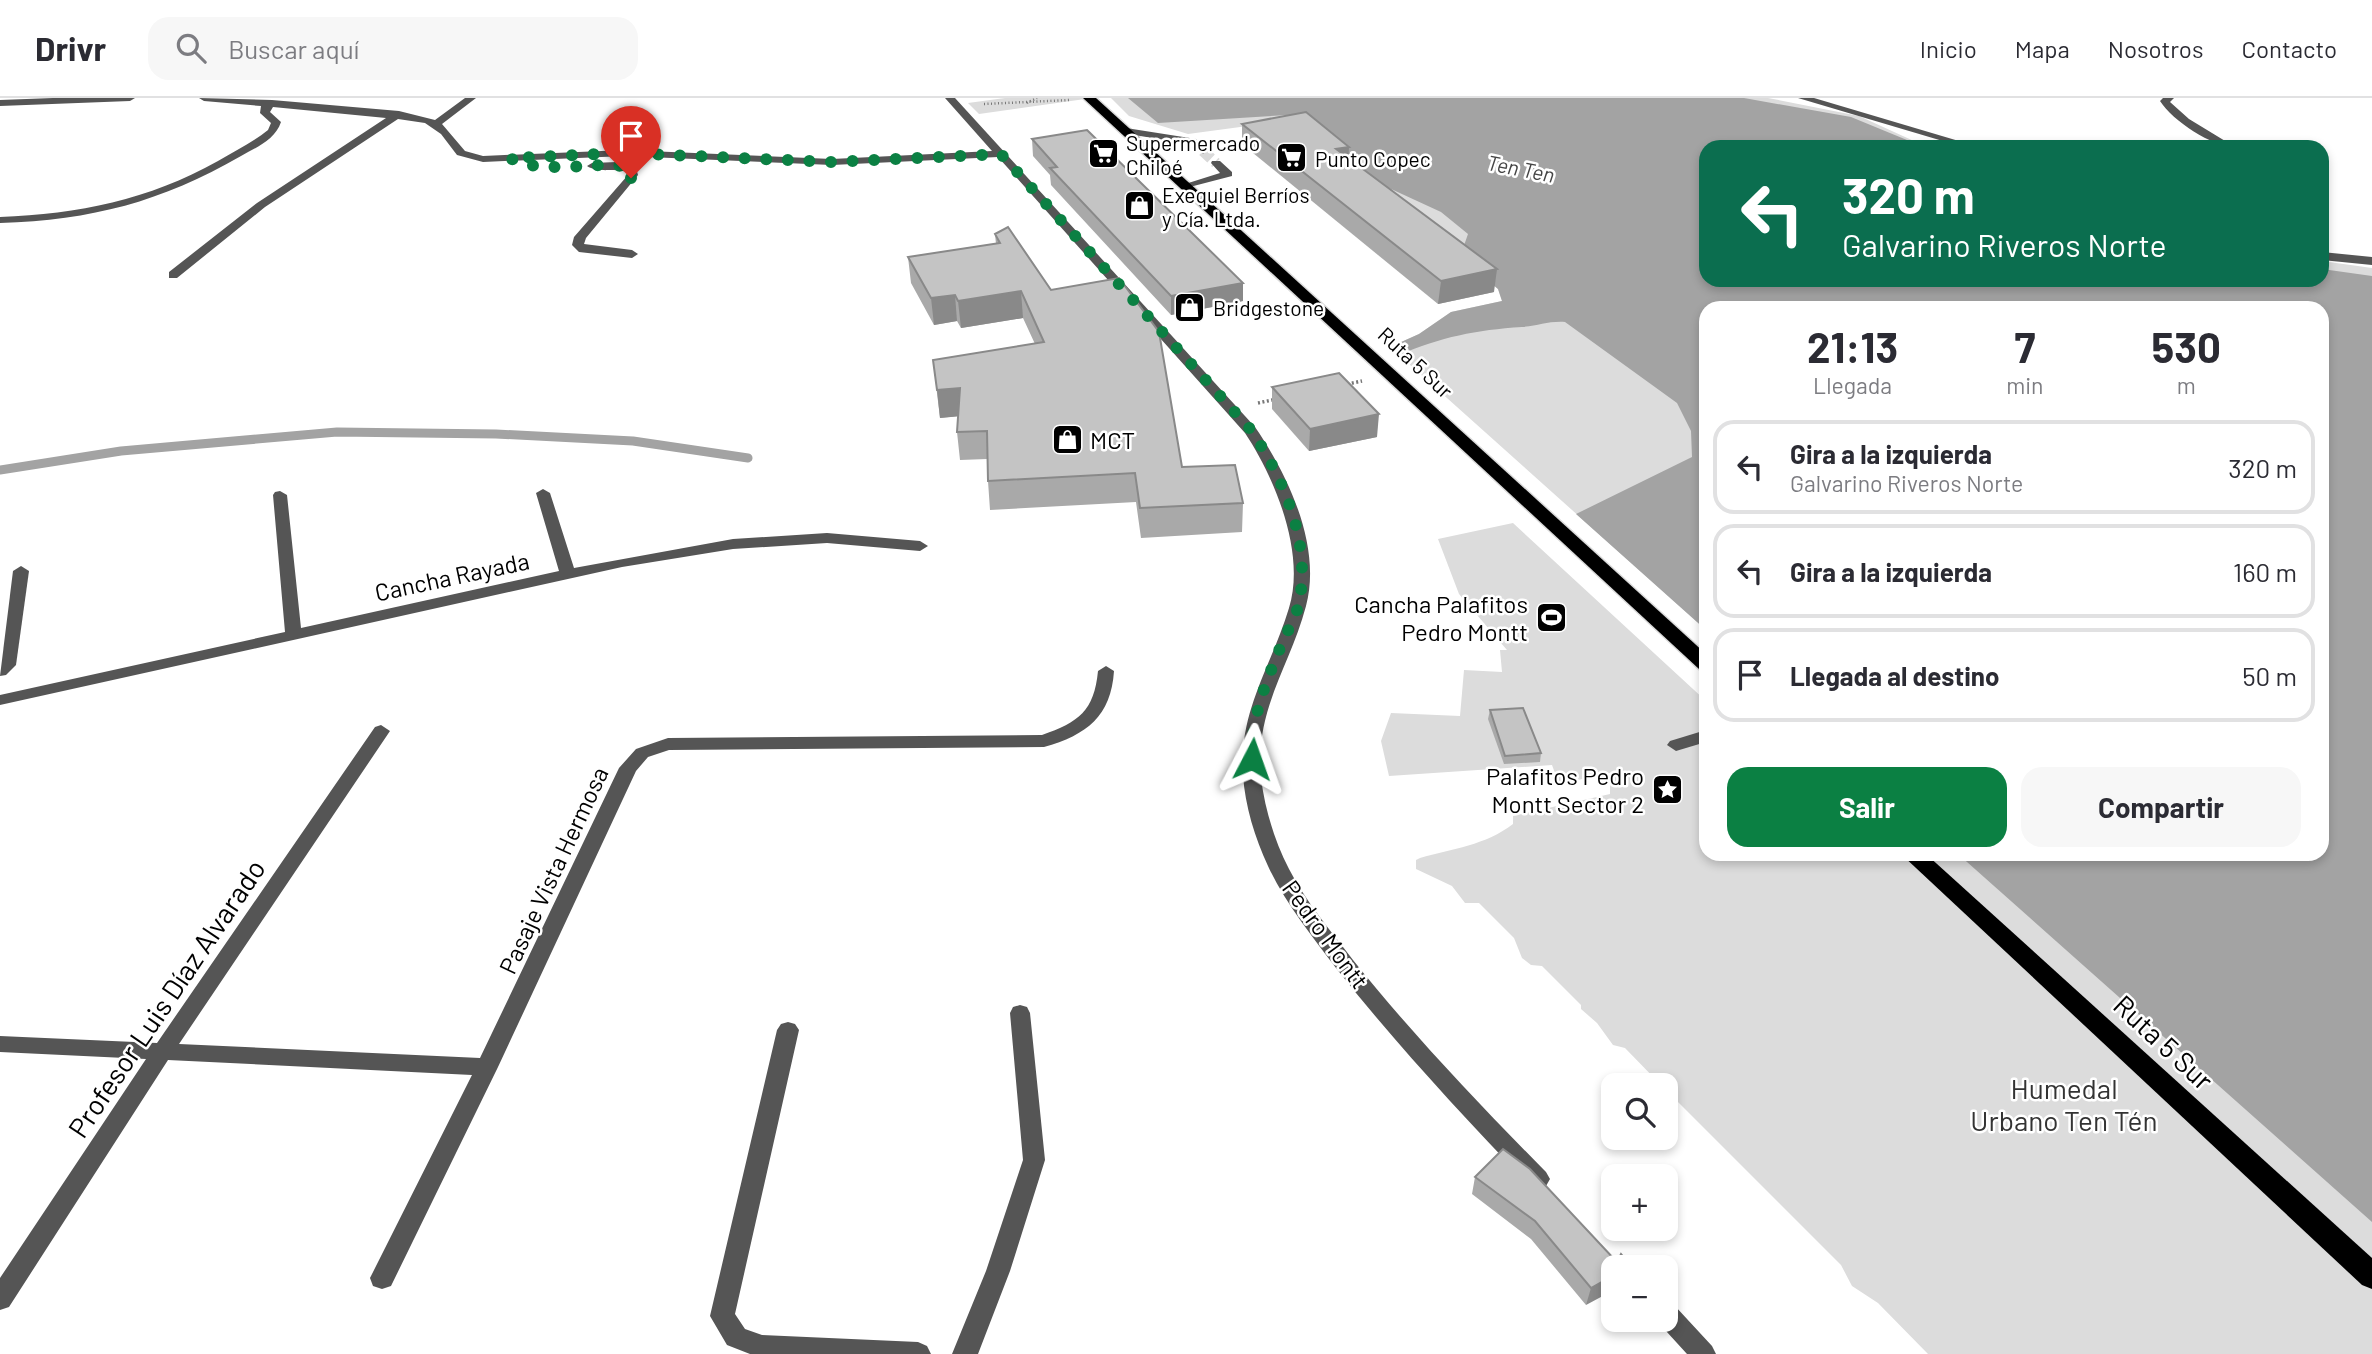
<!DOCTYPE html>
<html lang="es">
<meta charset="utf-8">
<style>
:root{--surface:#fff;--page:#f7f7f7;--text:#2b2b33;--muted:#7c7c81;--line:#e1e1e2;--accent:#0b8043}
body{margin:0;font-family:Barlow,sans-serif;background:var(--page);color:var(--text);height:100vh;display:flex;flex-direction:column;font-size:26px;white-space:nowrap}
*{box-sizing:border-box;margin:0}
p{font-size:23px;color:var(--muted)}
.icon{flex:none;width:38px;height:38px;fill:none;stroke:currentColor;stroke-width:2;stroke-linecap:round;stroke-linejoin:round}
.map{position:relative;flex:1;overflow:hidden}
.sheet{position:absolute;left:1699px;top:203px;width:630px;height:560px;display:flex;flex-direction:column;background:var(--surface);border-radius:21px;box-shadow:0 4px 10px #0003}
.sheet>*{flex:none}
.hud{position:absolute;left:1699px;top:42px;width:630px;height:147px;border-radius:21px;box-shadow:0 4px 10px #0003;background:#0b6e4f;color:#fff;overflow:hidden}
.buttons{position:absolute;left:1601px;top:975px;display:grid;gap:14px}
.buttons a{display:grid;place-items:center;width:77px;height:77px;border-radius:14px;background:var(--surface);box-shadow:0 4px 10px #0003;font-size:35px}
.pin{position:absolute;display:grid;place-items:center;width:60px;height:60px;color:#fff;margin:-72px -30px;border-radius:50% 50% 50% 0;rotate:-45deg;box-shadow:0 0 7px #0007}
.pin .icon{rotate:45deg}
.me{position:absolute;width:77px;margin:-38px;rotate:4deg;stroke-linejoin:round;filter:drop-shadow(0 0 5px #0008)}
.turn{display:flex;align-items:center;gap:24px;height:147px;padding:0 28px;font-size:32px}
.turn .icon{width:91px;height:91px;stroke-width:2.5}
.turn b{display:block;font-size:49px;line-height:60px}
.eta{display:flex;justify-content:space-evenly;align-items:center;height:119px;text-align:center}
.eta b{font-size:42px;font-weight:700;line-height:49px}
.button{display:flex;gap:14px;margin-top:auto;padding:14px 28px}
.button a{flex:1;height:80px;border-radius:21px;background:var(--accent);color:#fff;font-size:28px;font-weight:700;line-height:80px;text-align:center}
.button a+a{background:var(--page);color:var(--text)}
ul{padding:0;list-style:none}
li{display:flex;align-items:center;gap:21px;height:94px;margin:0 14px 10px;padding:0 14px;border:4px solid var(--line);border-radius:21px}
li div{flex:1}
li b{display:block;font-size:26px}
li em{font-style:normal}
header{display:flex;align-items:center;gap:42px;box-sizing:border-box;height:98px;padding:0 35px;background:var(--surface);border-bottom:2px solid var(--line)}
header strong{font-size:33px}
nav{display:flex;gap:38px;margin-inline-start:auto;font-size:24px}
.search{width:490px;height:63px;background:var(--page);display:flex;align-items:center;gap:18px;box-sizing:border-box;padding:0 24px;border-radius:21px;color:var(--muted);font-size:26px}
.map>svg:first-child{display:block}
.green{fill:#dcdcdc}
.water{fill:#a3a3a3}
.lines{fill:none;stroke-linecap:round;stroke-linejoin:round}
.stream{stroke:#a3a3a3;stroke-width:9}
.minor-tunnel{stroke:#d9d9d9;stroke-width:11;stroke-dasharray:11 5;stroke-linecap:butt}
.highway-casing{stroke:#dbdbdb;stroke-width:3}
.path-far1{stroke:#777;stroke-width:2.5;stroke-dasharray:1 2.5;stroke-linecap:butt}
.path{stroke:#777;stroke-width:3.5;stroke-dasharray:2 2.5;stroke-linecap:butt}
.minor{fill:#555;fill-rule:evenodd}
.highway{fill:#000;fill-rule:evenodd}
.wall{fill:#a9a9a9}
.shaded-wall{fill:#898989}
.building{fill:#c4c4c4;stroke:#898989;stroke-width:2}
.route{stroke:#0b8043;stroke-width:12;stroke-dasharray:0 21.6}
.labels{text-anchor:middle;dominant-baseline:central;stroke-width:5;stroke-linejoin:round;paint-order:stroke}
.far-poi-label{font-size:21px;fill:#000;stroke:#fff;text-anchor:start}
.far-water-label{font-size:21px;font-style:italic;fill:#444;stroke:#fff}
.far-street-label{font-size:21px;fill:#000;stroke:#fff}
.poi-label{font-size:24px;fill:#000;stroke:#fff;text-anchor:end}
.street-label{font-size:24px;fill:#000;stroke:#fff}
.near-street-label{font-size:28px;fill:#000;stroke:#fff}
.near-park-label{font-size:28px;fill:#333;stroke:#fff}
</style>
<header>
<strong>Drivr</strong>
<div class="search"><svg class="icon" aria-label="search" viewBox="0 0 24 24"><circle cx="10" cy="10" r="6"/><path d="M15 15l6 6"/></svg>Buscar aquí</div>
<nav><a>Inicio</a><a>Mapa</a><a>Nosotros</a><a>Contacto</a></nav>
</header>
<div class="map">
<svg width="2372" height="1256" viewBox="0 0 2372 1256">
<rect width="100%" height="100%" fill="#fff"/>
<g class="green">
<path d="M1005 0H1083L1085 1 979 16 968 5Z"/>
<path d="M1111 0H1768L1859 18 1927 49H1706V182H2322V163L2372 170V1256H1928L1878 1205 1852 1188 1841 1167 1666 992V987H1661L1625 950 1613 947 1597 925 1581 911V907L1542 868 1531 867 1522 860 1514 840 1479 805H1465L1452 788 1416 771V762L1420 760C1452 751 1486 747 1513 726V718L1610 696V675L1559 686 1552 667 1389 678 1381 643 1391 615 1460 618 1464 572 1502 574 1500 552H1507L1459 496 1438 441 1513 425 1706 603V756H2322V210H1706V532L1390 249 1419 236 1451 214 1502 203 1498 191 1460 159 1464 148 1387 89 1365 79 1284 23 1188 36 1129 18Z"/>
</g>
<path class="water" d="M1128 0H1744L1851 19 1924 49H1706V182H2322V171L2372 178V1124L1958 756H2322V210H1706V532L1576 416 1692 359 1691 333 1677 305 1565 224C1548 223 1538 228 1522 229 1476 232 1441 239 1399 257L1390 249 1419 236 1451 214 1502 203 1498 191 1460 159 1468 136 1441 114 1365 79 1288 17 1158 25Z"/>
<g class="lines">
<path class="stream" d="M0 372 121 353 337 334 496 336 633 343 748 360"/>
<path class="minor-tunnel" d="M1203 53 1216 65"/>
<defs>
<g id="highway">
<path d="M1083 0H1096L1706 556V573L1699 571Z"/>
<path d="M1901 756H1926L2372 1160V1191L2362 1187Z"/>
</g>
</defs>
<use href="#highway" class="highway-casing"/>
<g class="path-far1">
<path d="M1027 5 1037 0"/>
<path d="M984 6 1069 2"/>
</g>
<g class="path">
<path d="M1343 287 1362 283"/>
<path d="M1258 305 1277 301"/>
</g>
<g class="minor">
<path d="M53 0H135L130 3 0 8V2Z"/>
<path d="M199 0 272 2 399 13 435 22 465 0H476L442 26 465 53 483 58 625 52 832 61 992 53 945 0H955L1255 329C1288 377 1322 448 1306 508 1290 569 1254 612 1261 680 1265 712 1275 744 1289 771 1306 804 1331 833 1353 862 1413 937 1479 1006 1546 1074L1550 1081 1546 1088 1538 1091 1530 1088C1463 1018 1396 946 1336 870 1312 838 1285 805 1268 768 1255 740 1245 708 1243 677 1238 614 1272 567 1289 510 1306 455 1275 380 1245 335L998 59 832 67 625 58 483 64 457 57 441 36 425 25 398 21 265 109 177 180H169V174L257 105 386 20 273 9 270 14 281 24C275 42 257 49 241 58 161 104 92 122 0 125V119C79 116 148 102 218 63 235 53 253 44 268 32L271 25 260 15 261 8 204 3Z"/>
<path d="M1798 0H1814L1979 49H1963Z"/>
<path d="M2174 0 2170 4 2189 21 2235 49C2212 49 2173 23 2160 3L2163 0Z"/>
<path d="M1126 30 1196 41 1208 53 1203 56 1189 46 1122 35V31Z"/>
<path d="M1212 63H1220L1232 74V78L1182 91V87L1220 75 1211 65Z"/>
<path d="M617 64 636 70 638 77 586 140 584 146 632 152 638 156 632 160 579 154 572 147 574 139 628 77 627 74C614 70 597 75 587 68L592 65Z"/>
<path d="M2322 154 2372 159V167L2322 162Z"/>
<path d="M543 391 550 395 574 470 733 441 827 435 920 443 928 448 920 453 827 445 733 451 622 469 0 607V597L285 534 273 397 275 394 280 393 287 397 301 530 559 473 536 395Z"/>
<path d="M21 468 29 473 16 567 6 577 0 578 13 473Z"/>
<path d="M1106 568 1114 573C1111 618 1087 637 1044 649L669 652 648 659 636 673 498 969 391 1188 382 1191 373 1188 370 1180 472 977 168 962 9 1209 0 1212V1180L146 961 0 954V938L157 945 375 629 381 627 390 633 179 946 480 960 619 670 636 651 668 640 1042 637C1079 624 1094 613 1098 573Z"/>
<path d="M1706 632V644L1676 653 1667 647 1670 643Z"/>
<path d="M1020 907 1027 909 1030 915 1045 1062 1010 1173 978 1256H952L986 1173 1023 1062 1010 915 1013 909Z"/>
<path d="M788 924 795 926 799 932 735 1216 745 1231 762 1237 918 1244 927 1248 931 1256H750L727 1247 710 1218 777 932 781 926Z"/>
<path d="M1666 1205 1675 1208 1712 1248 1716 1256H1687L1656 1222H1666Z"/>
</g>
<use href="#highway" class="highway"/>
</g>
<g class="wall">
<path d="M1242 26 1348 60 1494 194 1438 206 1242 46Z"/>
<path d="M1032 41 1243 185V203L1171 217 1051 87 1050 77 1033 58Z"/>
<path d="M995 136 1051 192 1182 369 1243 405 1242 434 1141 440 1136 404 990 412 988 383 987 361 960 362 957 334 958 318 940 320 933 262 1035 246 1023 220 961 230 957 223 934 227 911 185 908 159 996 146Z"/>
<path d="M1272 289 1377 339 1309 353 1272 311Z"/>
<path d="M1490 612 1541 655 1540 664 1504 666 1488 621Z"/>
<path d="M1475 1079 1615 1162 1631 1168 1630 1169H1614L1586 1207 1531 1141 1472 1096Z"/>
</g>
<g class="shaded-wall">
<path d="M1349 49 1348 70 1336 51Z"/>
<path d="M1497 171 1494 194 1438 206 1441 183Z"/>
<path d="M1243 185V203L1171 217V198Z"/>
<path d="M1021 193 1023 220 961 230 958 203Z"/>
<path d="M955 197 957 223 934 227 931 200Z"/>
<path d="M960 290 962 318 940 320 937 292Z"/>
<path d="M1379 316 1377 339 1309 353 1310 331Z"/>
<path d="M1614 1177V1192L1586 1207 1591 1190Z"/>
</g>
<g class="building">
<path d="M1306 14 1349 49 1336 51 1497 171 1441 183 1242 26Z"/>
<path d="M1087 32 1243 185 1171 198 1050 70 1057 69 1032 41Z"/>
<path d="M1008 129 1051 192 1119 180 1159 234 1182 369 1235 367 1243 405 1140 410 1135 375 988 383 987 333 957 334 960 290 937 292 933 262 1044 244 1021 193 958 203 955 197 931 200 908 159 1000 145 995 136Z"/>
<path d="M1339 275 1379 316 1310 331 1272 289Z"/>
<path d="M1523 610 1541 655 1505 658 1490 612Z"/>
<path d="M1503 1051 1530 1071 1615 1162H1618L1621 1156 1631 1168 1628 1169H1614V1177L1591 1190 1535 1123 1475 1079Z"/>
</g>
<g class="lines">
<path class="route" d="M631 80 632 72 623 68C590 64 539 77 510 60L625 55 832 64 1001 56 1251 332C1284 381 1313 448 1298 509 1295 520 1288 532 1283 543 1267 582 1251 618 1252 661"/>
</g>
<defs>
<symbol id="supermarket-square" viewBox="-11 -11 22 22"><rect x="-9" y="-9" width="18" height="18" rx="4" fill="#000" stroke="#fff"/><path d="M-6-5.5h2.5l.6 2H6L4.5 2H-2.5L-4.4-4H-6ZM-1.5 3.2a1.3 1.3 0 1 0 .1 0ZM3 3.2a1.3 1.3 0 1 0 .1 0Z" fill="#fff"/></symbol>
<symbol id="shop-square" viewBox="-11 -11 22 22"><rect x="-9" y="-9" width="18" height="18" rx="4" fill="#000" stroke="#fff"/><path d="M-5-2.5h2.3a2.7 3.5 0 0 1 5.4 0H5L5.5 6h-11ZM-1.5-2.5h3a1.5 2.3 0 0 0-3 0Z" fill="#fff"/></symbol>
<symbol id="stadium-square" viewBox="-11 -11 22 22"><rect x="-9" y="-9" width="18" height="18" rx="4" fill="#000" stroke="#fff"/><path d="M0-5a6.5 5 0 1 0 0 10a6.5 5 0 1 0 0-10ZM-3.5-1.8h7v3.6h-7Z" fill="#fff"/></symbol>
<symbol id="sight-square" viewBox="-11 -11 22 22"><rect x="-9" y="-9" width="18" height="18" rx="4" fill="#000" stroke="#fff"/><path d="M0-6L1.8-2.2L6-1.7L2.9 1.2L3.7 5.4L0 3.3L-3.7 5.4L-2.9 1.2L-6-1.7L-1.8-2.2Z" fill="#fff"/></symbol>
</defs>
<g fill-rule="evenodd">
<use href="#supermarket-square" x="1086" y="38" width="35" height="35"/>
<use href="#supermarket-square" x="1274" y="42" width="35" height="35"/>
<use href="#shop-square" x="1122" y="90" width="35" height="35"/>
<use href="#shop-square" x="1172" y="192" width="35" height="35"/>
<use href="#shop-square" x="1050" y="324" width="35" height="35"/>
<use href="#stadium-square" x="1534" y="502" width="35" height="35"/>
<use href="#sight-square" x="1650" y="674" width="35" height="35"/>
</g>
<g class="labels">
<g class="far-poi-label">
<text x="1126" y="44">Supermercado<tspan x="1126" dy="24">Chiloé</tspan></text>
<text x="1315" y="60">Punto Copec</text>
<text x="1162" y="96">Exequiel Berríos<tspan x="1162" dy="24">y Cía. Ltda.</tspan></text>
<text x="1213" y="209">Bridgestone</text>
</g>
<g class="far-water-label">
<text transform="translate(1521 70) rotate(11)">Ten Ten</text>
</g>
<g class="far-street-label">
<text transform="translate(1416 264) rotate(43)">Ruta 5 Sur</text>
</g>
<g class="poi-label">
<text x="1090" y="341" text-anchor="start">MCT</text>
<text x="1528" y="505">Cancha Palafitos<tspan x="1528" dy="28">Pedro Montt</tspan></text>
<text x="1644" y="677">Palafitos Pedro<tspan x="1644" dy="28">Montt Sector 2</tspan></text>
</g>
<g class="street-label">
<text transform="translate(452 478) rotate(-12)">Cancha Rayada</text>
<text transform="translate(553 772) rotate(-65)">Pasaje Vista Hermosa</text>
<text transform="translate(1326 836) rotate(54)">Pedro Montt</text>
</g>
<g class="near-street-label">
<text transform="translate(166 900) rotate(-56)">Profesor Luis Díaz Alvarado</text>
<text transform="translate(2164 944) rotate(43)">Ruta 5 Sur</text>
</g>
<g class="near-park-label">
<text x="2064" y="990">Humedal<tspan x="2064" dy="32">Urbano Ten Tén</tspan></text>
</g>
</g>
</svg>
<div class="buttons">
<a><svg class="icon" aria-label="search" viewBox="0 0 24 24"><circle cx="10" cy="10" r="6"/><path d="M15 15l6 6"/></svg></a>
<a>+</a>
<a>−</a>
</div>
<div class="pin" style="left:631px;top:80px;background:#d93025"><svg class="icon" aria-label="arrive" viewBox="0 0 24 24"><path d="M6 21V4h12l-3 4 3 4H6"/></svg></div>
<svg class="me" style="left:1252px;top:661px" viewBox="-20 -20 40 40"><path d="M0-17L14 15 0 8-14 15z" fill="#0b8043" stroke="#fff" stroke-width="4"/></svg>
<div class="hud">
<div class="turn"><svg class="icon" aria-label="left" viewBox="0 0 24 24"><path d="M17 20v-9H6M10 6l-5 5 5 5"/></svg><div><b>320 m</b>Galvarino Riveros Norte</div></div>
</div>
<section class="sheet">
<div class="eta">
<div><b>21:13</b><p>Llegada</p></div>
<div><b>7</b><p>min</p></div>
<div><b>530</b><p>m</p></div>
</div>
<ul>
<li><svg class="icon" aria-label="left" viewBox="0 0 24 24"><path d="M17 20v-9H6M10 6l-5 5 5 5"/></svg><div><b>Gira a la izquierda</b><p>Galvarino Riveros Norte</p></div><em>320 m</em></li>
<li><svg class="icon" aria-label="left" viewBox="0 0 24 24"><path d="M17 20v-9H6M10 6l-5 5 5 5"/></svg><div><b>Gira a la izquierda</b></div><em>160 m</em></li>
<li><svg class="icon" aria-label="arrive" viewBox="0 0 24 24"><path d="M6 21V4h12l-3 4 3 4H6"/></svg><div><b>Llegada al destino</b></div><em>50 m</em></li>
</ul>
<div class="button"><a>Salir</a><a>Compartir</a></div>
</section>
</div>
